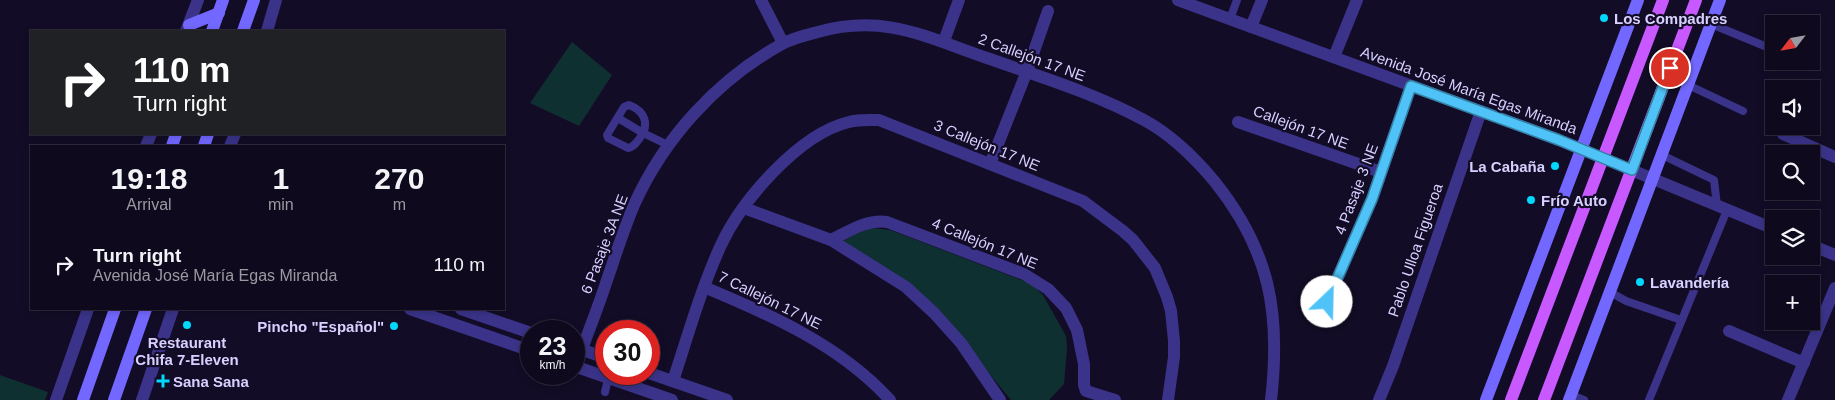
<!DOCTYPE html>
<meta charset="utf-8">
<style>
:root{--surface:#0e091c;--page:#1c1729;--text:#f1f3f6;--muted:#9b9aa3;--line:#2e2a3b}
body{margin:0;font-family:Helvetica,sans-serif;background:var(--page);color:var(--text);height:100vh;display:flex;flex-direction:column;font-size:19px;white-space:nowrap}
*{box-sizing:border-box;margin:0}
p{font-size:16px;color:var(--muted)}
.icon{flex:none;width:28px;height:28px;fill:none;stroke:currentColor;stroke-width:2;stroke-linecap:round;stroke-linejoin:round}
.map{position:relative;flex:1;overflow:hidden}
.side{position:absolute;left:30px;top:145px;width:475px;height:165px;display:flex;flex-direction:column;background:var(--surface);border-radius:0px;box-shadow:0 2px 8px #0003,0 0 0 1px var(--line)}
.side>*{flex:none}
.guide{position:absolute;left:30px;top:30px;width:475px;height:105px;border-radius:0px;box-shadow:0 2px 8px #0003,0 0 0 1px var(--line);background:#202124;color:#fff;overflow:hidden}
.needle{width:32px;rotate:239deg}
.fabs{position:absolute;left:1765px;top:15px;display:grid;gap:10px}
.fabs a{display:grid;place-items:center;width:55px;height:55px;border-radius:0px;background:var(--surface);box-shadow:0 2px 8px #0003,0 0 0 1px var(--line);font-size:25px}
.speed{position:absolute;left:520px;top:320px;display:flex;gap:10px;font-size:25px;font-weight:700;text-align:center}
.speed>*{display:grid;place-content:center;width:65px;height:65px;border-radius:50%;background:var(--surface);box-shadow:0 2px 8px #0003,0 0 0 1px var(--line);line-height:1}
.speed small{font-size:12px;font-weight:400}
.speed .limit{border:8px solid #d22;background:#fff;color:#111}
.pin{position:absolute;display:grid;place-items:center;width:42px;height:42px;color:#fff;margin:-21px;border:2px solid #fff;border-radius:50%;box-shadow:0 1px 5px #0007}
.me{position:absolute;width:55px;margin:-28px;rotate:24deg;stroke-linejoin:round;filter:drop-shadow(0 0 4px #0008)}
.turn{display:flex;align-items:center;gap:18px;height:105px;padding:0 20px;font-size:22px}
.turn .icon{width:65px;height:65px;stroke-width:2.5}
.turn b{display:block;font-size:35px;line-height:42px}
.eta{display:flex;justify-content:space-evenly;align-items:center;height:85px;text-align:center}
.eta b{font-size:30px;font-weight:700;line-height:35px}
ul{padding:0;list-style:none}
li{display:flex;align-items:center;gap:15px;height:70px;padding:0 20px}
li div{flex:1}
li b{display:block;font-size:19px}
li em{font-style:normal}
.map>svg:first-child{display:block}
.green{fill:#0f3030}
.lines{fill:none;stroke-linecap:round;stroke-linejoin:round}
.service{stroke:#3a3389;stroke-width:8}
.minor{stroke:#3a3389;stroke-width:12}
.tertiary{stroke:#3a3389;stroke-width:12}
.secondary{stroke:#7268ff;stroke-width:12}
.primary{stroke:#c858ff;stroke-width:12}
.route-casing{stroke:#337fa1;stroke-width:12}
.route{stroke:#4fc3f7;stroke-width:9}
.poi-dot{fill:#00d8fc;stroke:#120c26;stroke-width:2}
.labels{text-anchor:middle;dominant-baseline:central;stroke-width:4.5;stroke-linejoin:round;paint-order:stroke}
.poi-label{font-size:15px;font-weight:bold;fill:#d8d1ff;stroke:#120c26;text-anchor:start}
.street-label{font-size:15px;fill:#d8d1ff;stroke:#120c26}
</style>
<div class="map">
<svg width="1835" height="400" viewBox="0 0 1835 400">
<rect width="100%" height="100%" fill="#120c26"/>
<g class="green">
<path d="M572 42 612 75 579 126 530 103Z"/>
<path d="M864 227 890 230 1032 284 1043 295 1066 336 1067 348 1064 384 1049 400H1011L960 338 907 289 839 244Z"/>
<path d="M0 375 48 392 45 400H0Z"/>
</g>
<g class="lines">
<g class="service">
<path d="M1230 19 1237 0"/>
<path d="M1711 24 1767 47"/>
<path d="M1688 85 1743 111"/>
<path d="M629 105C645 111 650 124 640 138 636 143 634 147 628 148L608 138 607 135 624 107Z"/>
<path d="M618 118 643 133 668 145"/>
<path d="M1662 155 1714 180 1717 206"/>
<path d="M1610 292 1626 301 1681 320"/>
<path d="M605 392 608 379"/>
<path d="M1571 395 1584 400"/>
<path d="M1649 400 1727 210"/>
</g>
<g class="minor">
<path d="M761 0 783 43"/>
<path d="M1251 27 1262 0"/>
<path d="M186 31 198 0"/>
<path d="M267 31 276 0"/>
<path d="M944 41 959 0"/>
<path d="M1334 57 1357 0"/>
<path d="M1238 122 1381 172"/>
<path d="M1783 134 1835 157"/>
<path d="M146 146 151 134"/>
<path d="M230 146 235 134"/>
<path d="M990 164 1027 71 1048 11"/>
<path d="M744 208 831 240 906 287 934 313 961 343 1000 400"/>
<path d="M831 240C849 231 867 219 887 222L1024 274 1048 289 1066 308 1077 330 1084 364V385L1086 391 1115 400"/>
<path d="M704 287C771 315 840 345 890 400"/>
<path d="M1327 302 1372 199 1411 86"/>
<path d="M1729 331 1804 363"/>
<path d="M576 367C585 339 597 311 606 283 615 257 623 231 634 205 664 138 717 80 782 44 793 38 806 35 818 32 885 13 928 38 990 59 1041 77 1096 94 1144 120 1172 135 1195 158 1215 182 1270 251 1281 313 1271 400"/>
<path d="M673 381C688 335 701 289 721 245 742 200 799 134 849 122 859 119 869 120 879 120L1083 201 1123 231 1133 240 1155 268 1167 297 1171 311 1174 341V357L1168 400"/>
<path d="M56 400 88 309"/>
<path d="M142 400 173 309"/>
<path d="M1379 400 1393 366 1481 111"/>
<path d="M1788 400 1835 288"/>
</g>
<g class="tertiary">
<path d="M1178 0 1559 140 1774 229"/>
<path d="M1811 245 1835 255"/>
<path d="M410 309 531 351"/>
<path d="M461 309 531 333"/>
<path d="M574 347 606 358"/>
<path d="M574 366 672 400"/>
<path d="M649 373 727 400"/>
</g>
<g class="secondary">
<path d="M189 25 219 13"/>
<path d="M212 31 223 0"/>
<path d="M243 31 254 0"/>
<path d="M172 146 176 134"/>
<path d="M204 146 208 134"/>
<path d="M83 400 115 309"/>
<path d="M114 400 146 309"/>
<path d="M1486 400 1638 0"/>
<path d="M1569 400 1720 0"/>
</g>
<g class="primary">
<path d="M1511 400 1663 0"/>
<path d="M1544 400 1696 0"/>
</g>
</g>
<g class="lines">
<defs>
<path id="route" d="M1327 302 1372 199 1411 86 1559 140 1632 170 1670 68"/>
</defs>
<use href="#route" class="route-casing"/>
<use href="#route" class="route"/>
</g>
<g class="poi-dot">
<circle cx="1604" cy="18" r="5"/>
<circle cx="1555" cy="166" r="5"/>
<circle cx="1531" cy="200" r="5"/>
<circle cx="1640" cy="282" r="5"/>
<circle cx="187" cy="325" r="5"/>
<circle cx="394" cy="326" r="5"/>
<path d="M160.5 373.5h5v5h5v5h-5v5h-5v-5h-5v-5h5z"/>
</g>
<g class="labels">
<g class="poi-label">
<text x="1614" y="18">Los Compadres</text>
<text x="1545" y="166" text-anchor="end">La Cabaña</text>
<text x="1541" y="200">Frío Auto</text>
<text x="1650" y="282">Lavandería</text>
<text x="384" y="326" text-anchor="end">Pincho "Español"</text>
<text x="187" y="342" text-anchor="middle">Restaurant<tspan x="187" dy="17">Chifa 7-Eleven</tspan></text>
<text x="173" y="381">Sana Sana</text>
</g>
<g class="street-label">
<text transform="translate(1032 57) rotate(20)">2 Callejón 17 NE</text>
<text transform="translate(1469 90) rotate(20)">Avenida José María Egas Miranda</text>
<text transform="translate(1301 127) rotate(20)">Callejón 17 NE</text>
<text transform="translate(987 145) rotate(22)">3 Callejón 17 NE</text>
<text transform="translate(1356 189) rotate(-69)">4 Pasaje 3 NE</text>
<text transform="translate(985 243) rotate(22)">4 Callejón 17 NE</text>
<text transform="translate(604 244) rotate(-69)">6 Pasaje 3A NE</text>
<text transform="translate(1415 250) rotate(-71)">Pablo Ulloa Figueroa</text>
<text transform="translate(770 300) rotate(26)">7 Callejón 17 NE</text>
</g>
</g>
</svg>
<div class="fabs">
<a><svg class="needle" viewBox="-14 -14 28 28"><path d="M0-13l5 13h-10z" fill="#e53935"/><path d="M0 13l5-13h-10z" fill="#9b9aa3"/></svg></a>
<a><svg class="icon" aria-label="sound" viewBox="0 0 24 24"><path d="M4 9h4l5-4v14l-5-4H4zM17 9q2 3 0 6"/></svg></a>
<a><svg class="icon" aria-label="search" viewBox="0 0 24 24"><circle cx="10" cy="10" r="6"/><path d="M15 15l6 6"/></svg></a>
<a><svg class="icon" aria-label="layers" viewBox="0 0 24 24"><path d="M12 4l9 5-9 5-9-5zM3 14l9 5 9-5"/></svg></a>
<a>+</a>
</div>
<div class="speed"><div>23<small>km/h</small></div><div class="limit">30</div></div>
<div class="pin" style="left:1670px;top:68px;background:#d93025"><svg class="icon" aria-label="arrive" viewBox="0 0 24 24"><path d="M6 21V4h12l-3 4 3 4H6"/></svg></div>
<svg class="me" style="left:1327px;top:302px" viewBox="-20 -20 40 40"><circle r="19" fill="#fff"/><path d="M0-13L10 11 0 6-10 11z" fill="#4fc3f7"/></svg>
<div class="guide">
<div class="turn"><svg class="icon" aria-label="right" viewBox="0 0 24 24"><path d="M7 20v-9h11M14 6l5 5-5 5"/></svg><div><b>110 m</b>Turn right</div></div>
</div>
<section class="side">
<div class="eta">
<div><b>19:18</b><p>Arrival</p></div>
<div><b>1</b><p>min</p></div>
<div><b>270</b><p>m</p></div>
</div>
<ul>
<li><svg class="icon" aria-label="right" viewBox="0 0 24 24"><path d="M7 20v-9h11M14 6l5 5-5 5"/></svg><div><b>Turn right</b><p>Avenida José María Egas Miranda</p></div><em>110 m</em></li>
</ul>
</section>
</div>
